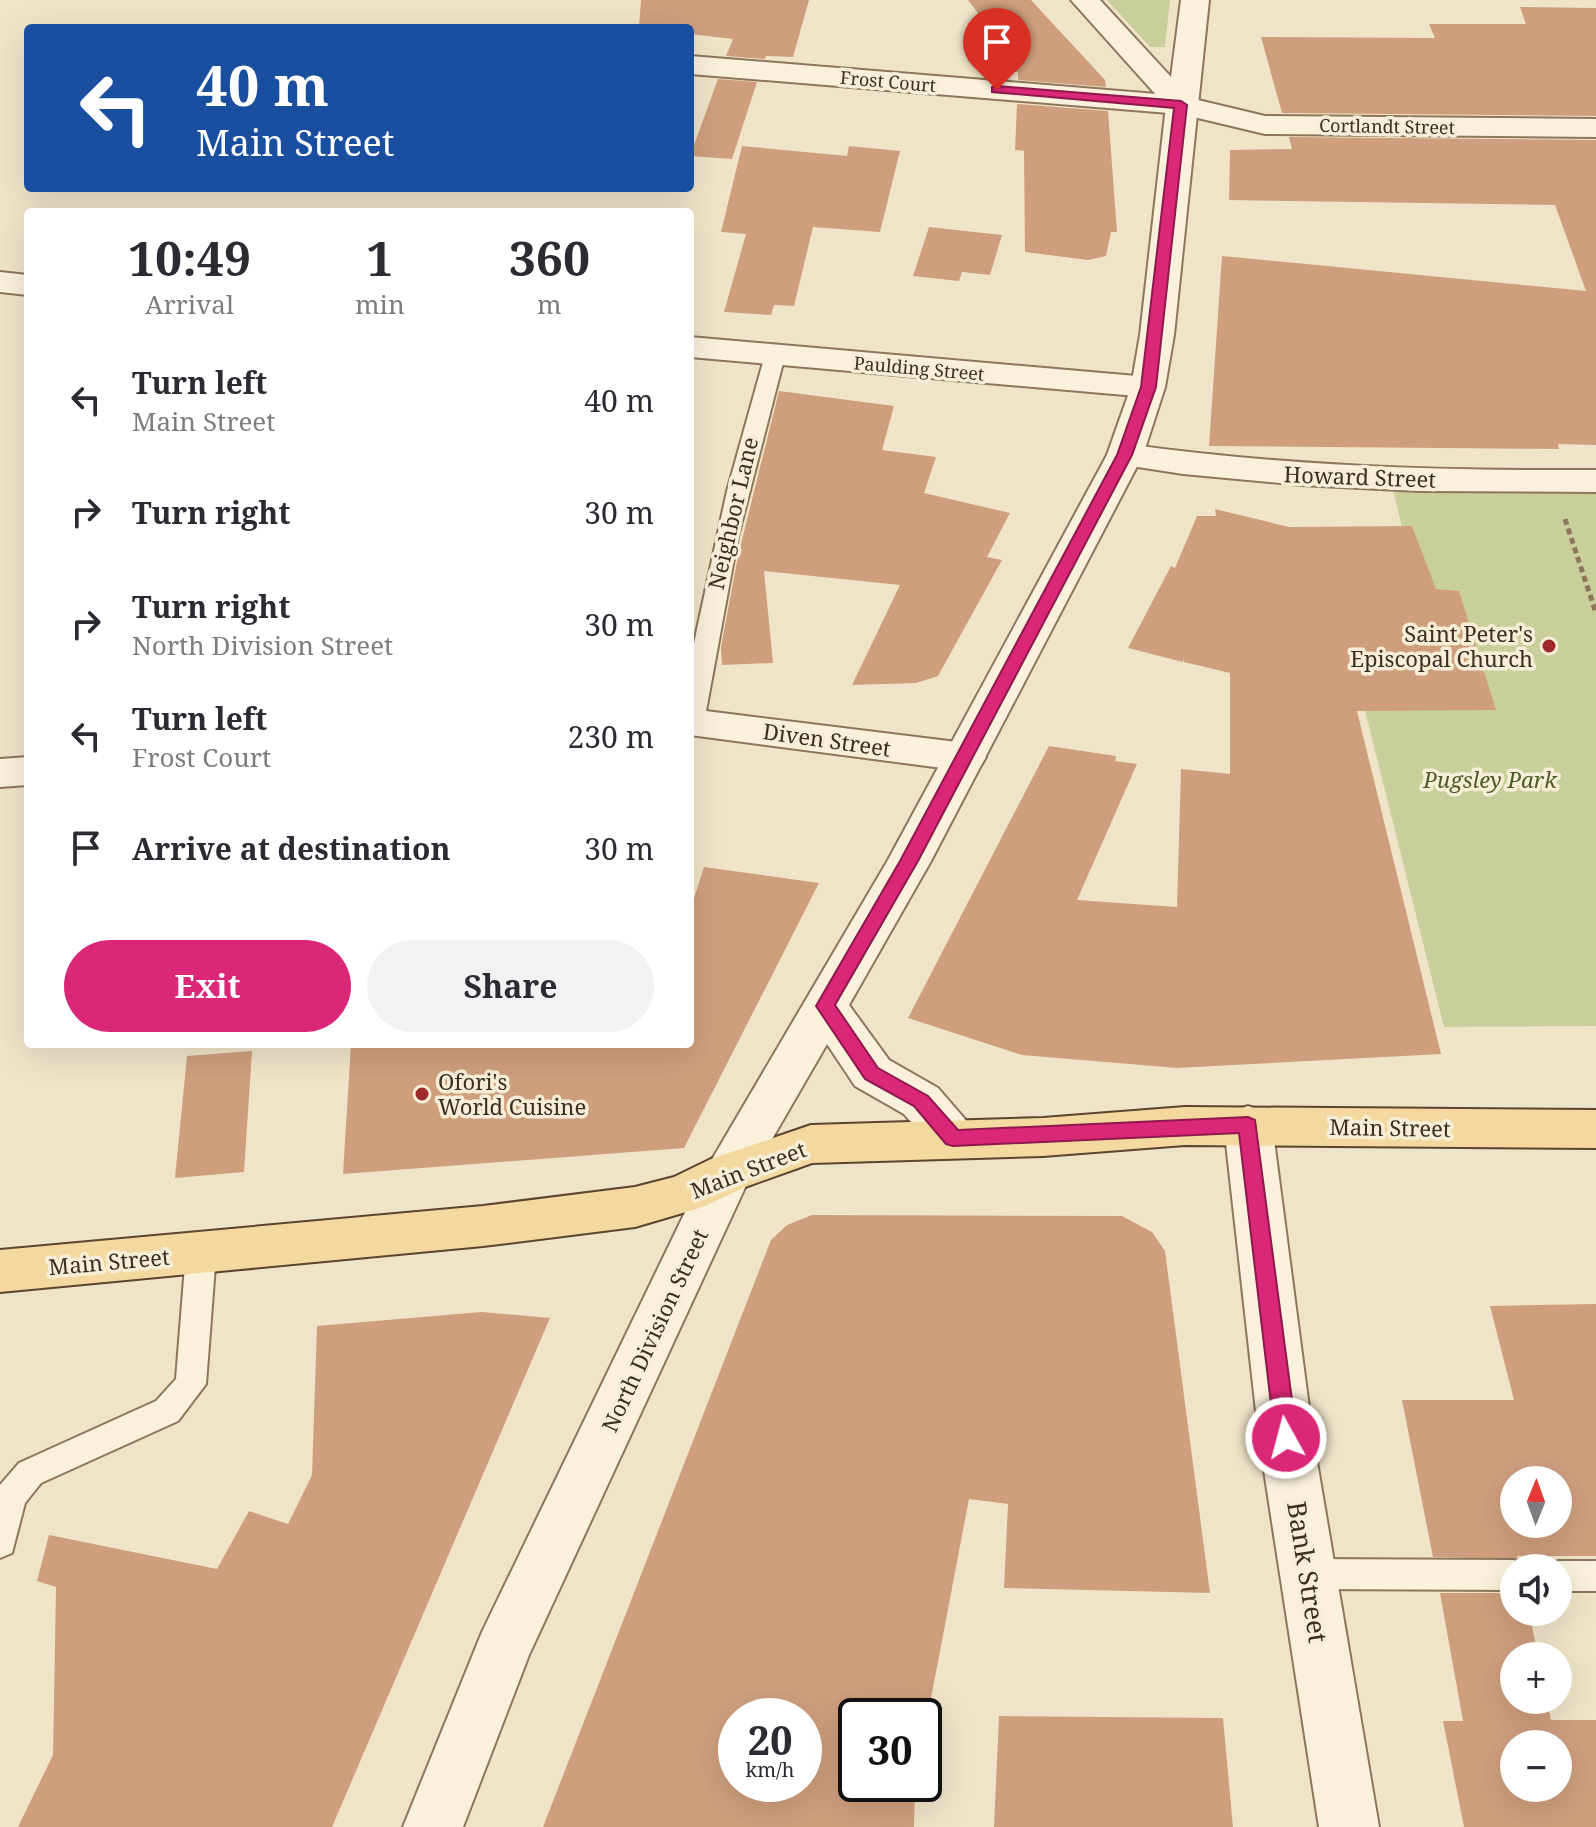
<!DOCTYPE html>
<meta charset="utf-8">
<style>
:root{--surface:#fff;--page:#f2f2f3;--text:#2b2b33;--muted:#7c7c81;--accent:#db2777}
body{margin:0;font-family:"Noto Serif",serif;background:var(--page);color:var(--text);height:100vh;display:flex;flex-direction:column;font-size:30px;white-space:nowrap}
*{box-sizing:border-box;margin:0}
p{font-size:26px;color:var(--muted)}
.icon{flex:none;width:44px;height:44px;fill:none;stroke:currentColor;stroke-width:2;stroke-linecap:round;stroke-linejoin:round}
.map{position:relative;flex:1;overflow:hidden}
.drawer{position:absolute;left:24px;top:208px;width:670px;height:840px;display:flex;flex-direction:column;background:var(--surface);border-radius:8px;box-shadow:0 8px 32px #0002}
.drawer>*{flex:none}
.banner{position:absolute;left:24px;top:24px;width:670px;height:168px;border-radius:8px;box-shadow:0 8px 32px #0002;background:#1a4fa0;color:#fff;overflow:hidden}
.needle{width:52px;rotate:1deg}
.buttons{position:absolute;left:1500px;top:1466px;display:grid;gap:16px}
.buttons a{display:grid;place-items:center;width:72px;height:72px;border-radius:50%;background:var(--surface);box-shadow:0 8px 32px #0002;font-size:40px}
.speed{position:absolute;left:718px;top:1698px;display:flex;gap:16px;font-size:40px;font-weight:700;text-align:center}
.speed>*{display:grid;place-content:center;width:104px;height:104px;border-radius:50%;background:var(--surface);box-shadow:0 8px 32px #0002;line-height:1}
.speed small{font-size:20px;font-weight:400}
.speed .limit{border:4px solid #111;border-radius:12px;background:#fff;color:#111}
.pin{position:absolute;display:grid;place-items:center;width:68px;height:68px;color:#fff;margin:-82px -34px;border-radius:50% 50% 50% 0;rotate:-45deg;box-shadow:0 0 8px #0007}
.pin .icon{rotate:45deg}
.me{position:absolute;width:88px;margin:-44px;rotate:353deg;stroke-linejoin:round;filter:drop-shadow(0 0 6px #0008)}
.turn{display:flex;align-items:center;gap:28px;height:168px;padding:0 40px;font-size:36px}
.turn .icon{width:104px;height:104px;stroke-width:2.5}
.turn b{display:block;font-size:56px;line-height:68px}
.eta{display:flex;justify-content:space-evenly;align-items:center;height:136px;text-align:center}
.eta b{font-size:48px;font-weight:700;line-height:56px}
.action{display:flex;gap:16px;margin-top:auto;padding:16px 40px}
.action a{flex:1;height:92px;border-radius:48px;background:var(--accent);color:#fff;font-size:32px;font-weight:700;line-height:92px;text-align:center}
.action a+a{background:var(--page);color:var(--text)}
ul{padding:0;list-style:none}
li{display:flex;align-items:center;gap:24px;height:112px;padding:0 40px}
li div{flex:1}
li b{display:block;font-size:30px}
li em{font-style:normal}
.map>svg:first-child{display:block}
.green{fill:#c9cf9b}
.building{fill:#cf9f7d;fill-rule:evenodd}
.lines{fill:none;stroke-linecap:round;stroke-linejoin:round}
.service-casing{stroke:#8d765c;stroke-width:4}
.minor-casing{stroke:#8d765c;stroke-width:4}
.tertiary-casing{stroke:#8d765c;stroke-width:4}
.primary-casing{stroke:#5b4430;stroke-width:4}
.path{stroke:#8d765c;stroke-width:5;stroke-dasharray:6 4;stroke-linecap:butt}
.service{fill:#faf1dc;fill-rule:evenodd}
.minor{fill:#faf1dc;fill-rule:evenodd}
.tertiary{fill:#faf1dc;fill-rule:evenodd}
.primary{fill:#f3d9a0;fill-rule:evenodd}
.route{fill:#db2777;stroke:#8e194d;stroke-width:2}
.poi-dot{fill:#9e2a2b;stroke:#f7eed8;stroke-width:3}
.labels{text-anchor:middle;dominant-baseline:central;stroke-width:7;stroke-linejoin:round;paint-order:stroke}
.far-street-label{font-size:18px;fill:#3d2e20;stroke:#f7eed8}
.street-label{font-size:22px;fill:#3d2e20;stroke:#f7eed8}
.poi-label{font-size:22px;fill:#3d2e20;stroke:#f7eed8;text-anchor:end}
.park-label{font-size:22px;font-style:italic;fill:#4d5a26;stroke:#f7eed8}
.near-street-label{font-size:26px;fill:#3d2e20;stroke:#f7eed8}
</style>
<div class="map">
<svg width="1596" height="1827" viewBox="0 0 1596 1827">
<rect width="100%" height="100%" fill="#f0e4c8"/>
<g class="green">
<path d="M1107 0H1170L1165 47H1150Z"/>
<path d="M1390 478 1596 485V1026L1444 1027 1361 694 1441 686Z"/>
</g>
<g class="building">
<path d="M641 0H809L793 57 766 56 765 59 726 56 733 39 690 34V28H639Z"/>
<path d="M968 0H1031L1105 80 1106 87 1018 80V72L979 71 978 17H981Z"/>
<path d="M1520 7 1596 8V116L1282 113 1261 37 1435 38 1429 24H1526Z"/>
<path d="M718 79 757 82 732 159 690 156Z"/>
<path d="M1017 104 1108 111 1117 232H1111L1106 256 1088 260 1025 252 1024 151 1015 150Z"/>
<path d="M1289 137 1596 140V445L1558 444 1559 449 1209 446 1222 256 1586 291 1555 205 1229 200 1230 150 1292 149Z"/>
<path d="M742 146 847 156 849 146 900 151 880 232 813 227 794 306 774 305 771 315 724 312 746 234 721 232Z"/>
<path d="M929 227 1002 235 990 275 962 272 959 281 913 276Z"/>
<path d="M779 391 894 406 882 450 936 457 924 493 1010 513 987 557 1002 560 938 676 916 683 852 685 900 585 764 571 773 663 722 665 721 647 738 556Z"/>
<path d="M1215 509 1289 527 1412 526 1436 589 1459 591 1496 710 1357 711 1441 1054 1177 1068 1022 1055 908 1018 1049 746 1116 756 1115 761 1137 764 1077 900 1177 907 1181 769 1230 774V673L1184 662V658L1183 662 1128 648 1171 566 1175 568 1197 516H1216Z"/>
<path d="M704 867 819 883 684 1148 343 1174 351 1044H690V911Z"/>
<path d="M252 1051 244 1172 175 1178 187 1056Z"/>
<path d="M812 1215 1122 1216 1152 1232 1165 1251 1210 1593 1004 1588 1008 1504 969 1499 924 1735V1716H856V1784H915L914 1827H543L771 1240 787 1225ZM736 1716H804V1784H736Z"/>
<path d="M1596 1304V1556H1517L1518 1559 1433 1557 1402 1400H1514L1490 1306ZM1514 1480H1558V1524H1514Z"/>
<path d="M481 1312 550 1318 332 1827H18L53 1755 56 1587 37 1581 49 1535 217 1569 249 1511 288 1524 312 1475 317 1326Z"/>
<path d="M1440 1593H1514V1612H1529L1538 1656H1514V1700H1547L1551 1720H1596V1827H1464L1443 1721H1463ZM1514 1744H1558V1788H1514Z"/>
<path d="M999 1716 1223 1718 1233 1827H994Z"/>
</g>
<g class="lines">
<defs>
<g id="service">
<path d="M775 349 785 355 738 537 704 722 700 728 692 730 690 664 697 629 727 491 765 355Z"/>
<path d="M201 1241 211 1244 216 1253 206 1384 178 1421 41 1483 25 1503 12 1553 0 1558V1485L19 1463 156 1401 176 1379 186 1253 191 1244Z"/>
<path d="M1308 1559 1514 1560 1527 1568H1514V1590L1308 1589 1296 1585 1292 1574 1296 1563Z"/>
<path d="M1558 1561H1596V1591H1558V1568H1545Z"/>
</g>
<g id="minor">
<path d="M690 56 1181 96 1265 116 1596 119V137L1265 134 1181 114 690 74Z"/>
<path d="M0 272 28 275V295L0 292Z"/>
<path d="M690 337 1148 377 1160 380 1165 387 1160 394 1148 397 690 357Z"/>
<path d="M1125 444C1282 466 1438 471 1596 470V492L1419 491 1301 485 1183 474 1112 463 1107 455 1112 447Z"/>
<path d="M690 709 965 743 980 747 986 757 980 767 965 771 690 735Z"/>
<path d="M28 757V785L0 787V759Z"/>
<path d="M1248 1106 1265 1112 1272 1125 1313 1438 1379 1827H1319L1259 1438 1224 1125 1231 1112Z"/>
</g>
<path id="tertiary" d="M1071 0H1100L1171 77 1181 0H1209L1174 335 1165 387 1143 455 931 861 849 1005 889 1060 938 1088 970 1125 977 1138 970 1151 953 1157 936 1151 904 1114 855 1086 827 1044 749 1179 529 1655 463 1827H403L482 1632 704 1173 888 860 1107 455 1131 387 1140 335 1166 106Z"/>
<path id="primary" d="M1185 1107 1596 1110V1148L1185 1145 1043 1156 812 1163 745 1187 703 1207 635 1227 483 1246 0 1292V1250L483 1206 635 1187 674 1177 711 1159 811 1125 1043 1118Z"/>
</defs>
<use href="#service" class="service-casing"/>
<use href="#minor" class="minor-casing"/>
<use href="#tertiary" class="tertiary-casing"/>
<use href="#primary" class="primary-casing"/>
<path class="path" d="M1565 519 1596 613"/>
<use href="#service" class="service"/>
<use href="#minor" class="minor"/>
<use href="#tertiary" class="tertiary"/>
<use href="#primary" class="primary"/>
</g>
<path class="route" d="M997 86 1181 101 1187 105 1156 387 1132 455 918 861 835 1005 878 1068 928 1096 958 1130 1248 1117 1255 1120 1297 1438 1294 1445 1286 1447 1279 1445 1275 1438 1239 1133 953 1146 946 1144 914 1106 865 1079 816 1006 900 861 1117 455 1141 387 1174 108 992 92V87Z"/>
<g class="poi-dot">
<circle cx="1549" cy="646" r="8"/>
<circle cx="422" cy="1094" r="8"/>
</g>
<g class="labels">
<g class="far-street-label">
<text transform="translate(888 81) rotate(5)">Frost Court</text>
<text transform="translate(1387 126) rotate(1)">Cortlandt Street</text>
<text transform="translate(919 368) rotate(5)">Paulding Street</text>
</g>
<g class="street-label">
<text transform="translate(1360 476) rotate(2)">Howard Street</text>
<text transform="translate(732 513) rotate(-77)">Neighbor Lane</text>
<text transform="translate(827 739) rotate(8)">Diven Street</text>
<text transform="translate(1390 1127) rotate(1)">Main Street</text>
<text transform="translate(748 1169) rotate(-21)">Main Street</text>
<text transform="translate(109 1261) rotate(-5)">Main Street</text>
<text transform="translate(654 1330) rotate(-65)">North Division Street</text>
</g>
<g class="poi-label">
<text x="1533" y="633">Saint Peter's<tspan x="1533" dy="25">Episcopal Church</tspan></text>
<text x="438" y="1081" text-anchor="start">Ofori's<tspan x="438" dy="25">World Cuisine</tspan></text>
</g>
<g class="park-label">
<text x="1490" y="779">Pugsley Park</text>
</g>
<g class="near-street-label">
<text transform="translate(1308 1572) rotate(81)">Bank Street</text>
</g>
</g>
</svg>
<div class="buttons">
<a><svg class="needle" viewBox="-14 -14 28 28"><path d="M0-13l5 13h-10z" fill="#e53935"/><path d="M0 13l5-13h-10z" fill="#7c7c81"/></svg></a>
<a><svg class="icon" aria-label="sound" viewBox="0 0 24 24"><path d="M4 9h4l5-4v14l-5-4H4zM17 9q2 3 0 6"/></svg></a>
<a>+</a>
<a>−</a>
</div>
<div class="speed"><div>20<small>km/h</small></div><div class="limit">30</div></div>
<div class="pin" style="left:997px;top:90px;background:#d93025"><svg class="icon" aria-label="arrive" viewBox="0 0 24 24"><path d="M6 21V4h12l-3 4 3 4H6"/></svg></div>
<svg class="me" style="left:1286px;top:1438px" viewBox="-20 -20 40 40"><circle r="17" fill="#db2777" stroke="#fff" stroke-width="3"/><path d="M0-11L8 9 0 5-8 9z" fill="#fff"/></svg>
<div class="banner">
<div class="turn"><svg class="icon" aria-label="left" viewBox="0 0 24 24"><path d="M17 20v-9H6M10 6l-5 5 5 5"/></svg><div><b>40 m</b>Main Street</div></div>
</div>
<section class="drawer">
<div class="eta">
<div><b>10:49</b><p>Arrival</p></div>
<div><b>1</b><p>min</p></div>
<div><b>360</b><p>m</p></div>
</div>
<ul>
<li><svg class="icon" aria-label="left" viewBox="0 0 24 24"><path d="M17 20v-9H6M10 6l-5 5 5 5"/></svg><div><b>Turn left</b><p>Main Street</p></div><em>40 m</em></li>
<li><svg class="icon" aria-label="right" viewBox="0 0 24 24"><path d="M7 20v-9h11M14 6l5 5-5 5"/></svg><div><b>Turn right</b></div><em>30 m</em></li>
<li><svg class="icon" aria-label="right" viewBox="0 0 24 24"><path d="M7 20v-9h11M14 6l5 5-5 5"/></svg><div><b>Turn right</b><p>North Division Street</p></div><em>30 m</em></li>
<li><svg class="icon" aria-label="left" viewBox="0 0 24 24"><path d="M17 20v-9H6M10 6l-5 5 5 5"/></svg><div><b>Turn left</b><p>Frost Court</p></div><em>230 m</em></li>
<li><svg class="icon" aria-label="arrive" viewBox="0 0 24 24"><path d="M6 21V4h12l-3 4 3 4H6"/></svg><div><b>Arrive at destination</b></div><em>30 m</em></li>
</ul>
<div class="action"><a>Exit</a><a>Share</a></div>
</section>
</div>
